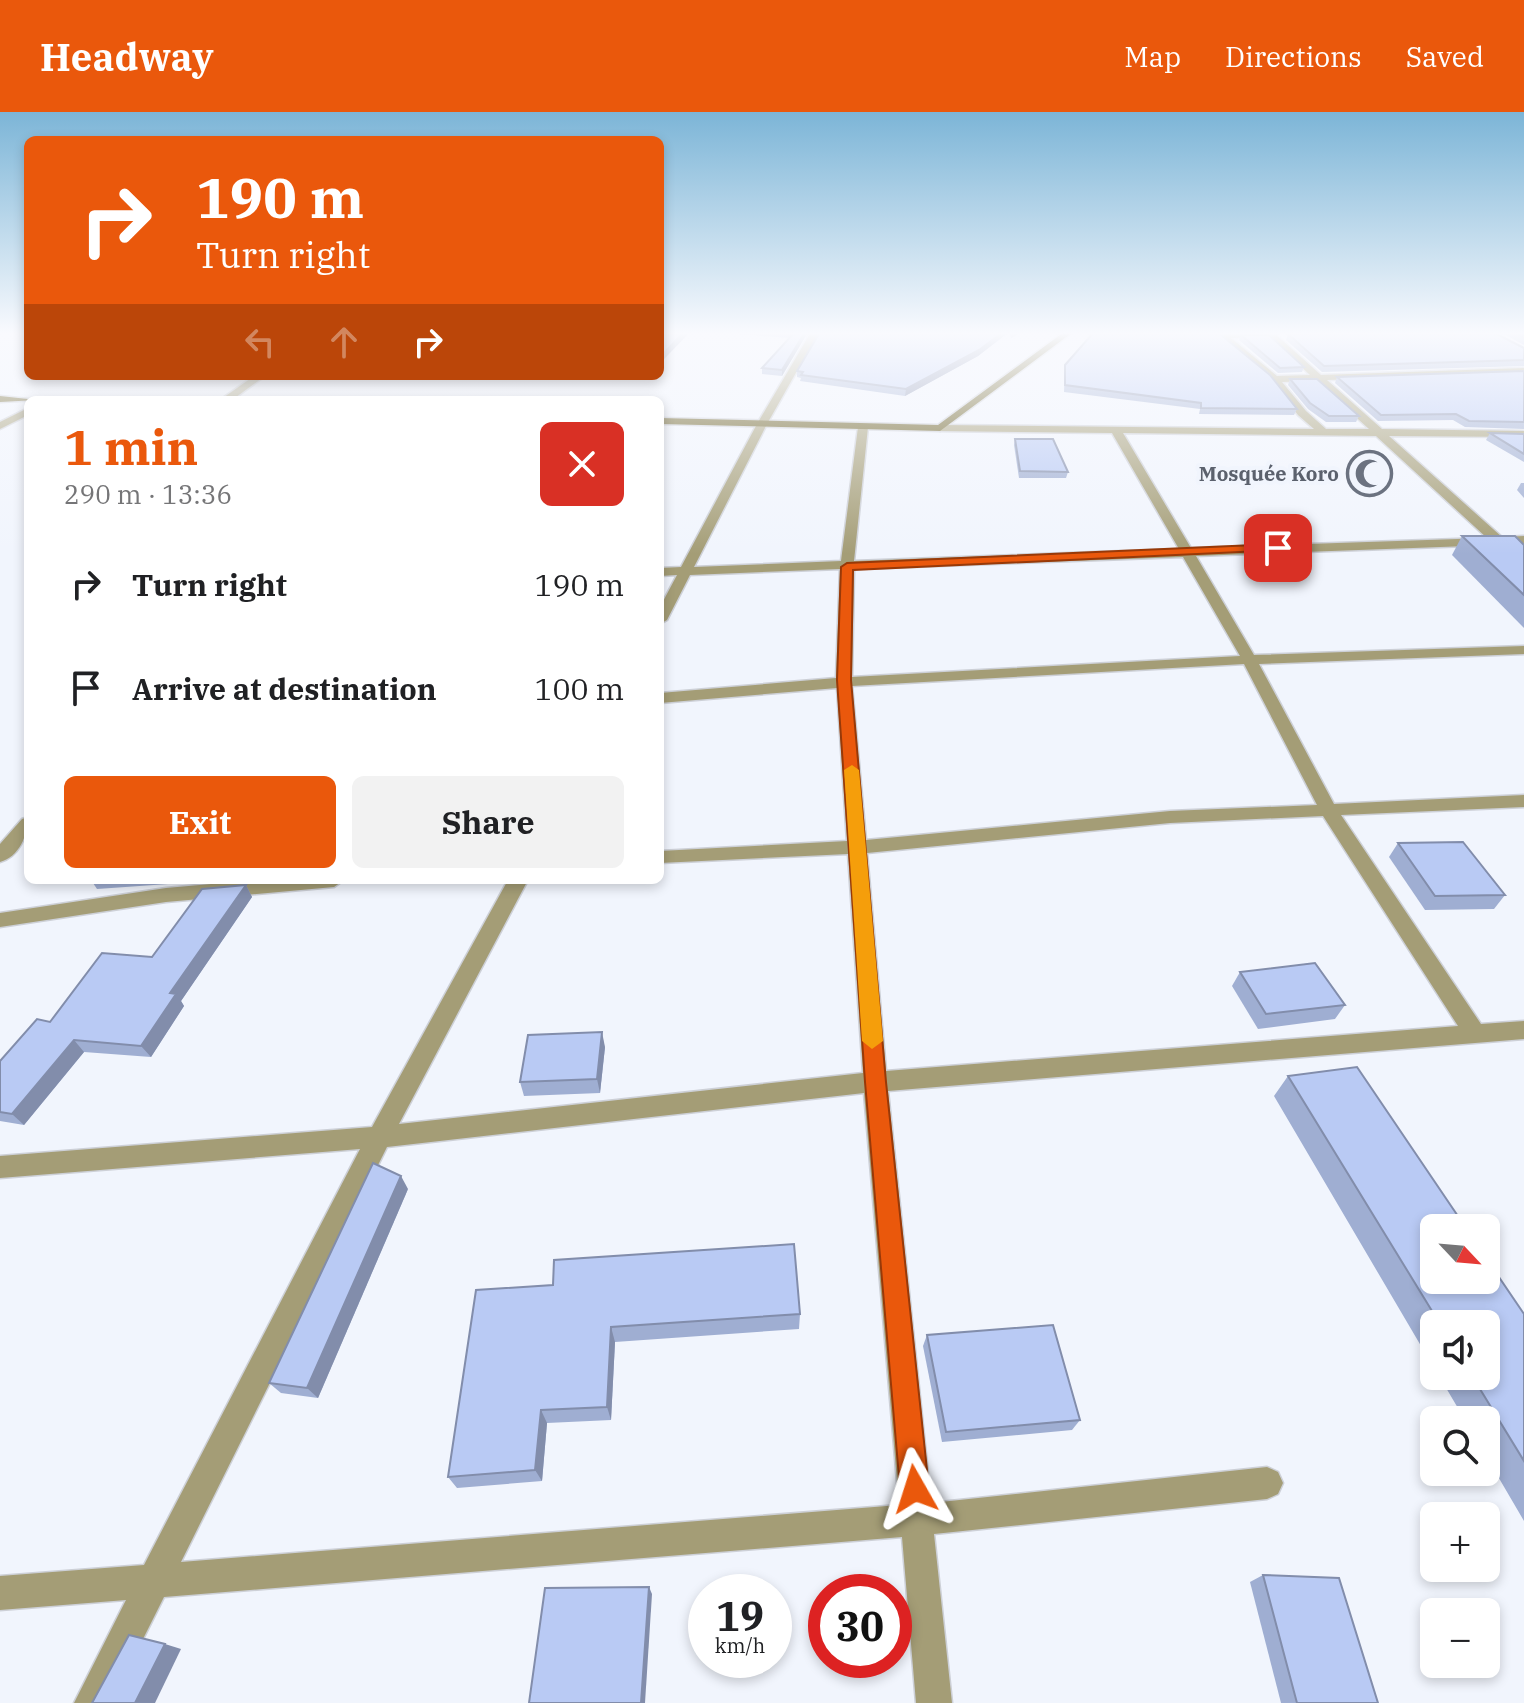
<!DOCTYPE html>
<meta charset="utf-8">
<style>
:root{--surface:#fff;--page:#f2f2f2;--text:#202124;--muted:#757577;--accent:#ea580c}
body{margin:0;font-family:"IBM Plex Serif",serif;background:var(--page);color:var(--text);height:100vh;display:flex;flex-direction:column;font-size:30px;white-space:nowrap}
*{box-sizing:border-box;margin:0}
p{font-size:26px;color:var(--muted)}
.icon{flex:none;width:44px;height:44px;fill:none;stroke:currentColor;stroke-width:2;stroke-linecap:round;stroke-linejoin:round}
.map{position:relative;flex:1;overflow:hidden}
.panel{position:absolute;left:24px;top:284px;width:640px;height:488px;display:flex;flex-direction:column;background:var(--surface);border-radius:12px;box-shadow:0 4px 12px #0003}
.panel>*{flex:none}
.guide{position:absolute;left:24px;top:24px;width:640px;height:244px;border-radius:12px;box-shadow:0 4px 12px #0003;background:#ea580c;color:#fff;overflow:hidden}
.needle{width:52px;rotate:116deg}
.tools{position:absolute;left:1420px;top:1102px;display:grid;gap:16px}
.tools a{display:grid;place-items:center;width:80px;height:80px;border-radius:12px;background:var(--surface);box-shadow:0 4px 12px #0003;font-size:40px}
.speed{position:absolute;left:688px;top:1462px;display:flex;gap:16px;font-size:40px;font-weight:700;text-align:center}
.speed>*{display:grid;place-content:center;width:104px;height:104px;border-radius:50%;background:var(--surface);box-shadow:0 4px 12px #0003;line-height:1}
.speed small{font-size:20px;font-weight:400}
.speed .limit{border:12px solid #d22;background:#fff;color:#111}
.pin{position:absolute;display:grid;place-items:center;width:68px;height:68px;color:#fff;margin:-34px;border-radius:16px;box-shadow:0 4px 12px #0006}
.me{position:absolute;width:88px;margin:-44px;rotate:354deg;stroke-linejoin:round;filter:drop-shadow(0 0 6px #0008)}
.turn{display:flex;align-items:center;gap:28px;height:168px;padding:0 40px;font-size:36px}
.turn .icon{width:104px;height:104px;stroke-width:2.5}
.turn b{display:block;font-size:56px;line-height:68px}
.lanes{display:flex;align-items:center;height:76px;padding:0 40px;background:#0003;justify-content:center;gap:40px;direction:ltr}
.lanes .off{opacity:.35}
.round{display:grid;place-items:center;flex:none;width:84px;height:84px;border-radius:12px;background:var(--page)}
.head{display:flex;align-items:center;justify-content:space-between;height:136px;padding:0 40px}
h1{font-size:48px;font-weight:800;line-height:60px;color:var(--accent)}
.action{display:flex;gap:16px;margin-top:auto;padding:16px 40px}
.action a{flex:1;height:92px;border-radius:12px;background:var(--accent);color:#fff;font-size:32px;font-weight:800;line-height:92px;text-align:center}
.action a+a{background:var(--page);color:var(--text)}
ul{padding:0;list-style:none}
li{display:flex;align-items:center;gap:24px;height:104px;padding:0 40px}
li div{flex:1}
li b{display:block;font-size:30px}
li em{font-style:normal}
header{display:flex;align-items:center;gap:48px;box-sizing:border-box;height:112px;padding:0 40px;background:var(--accent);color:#fff}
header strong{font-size:38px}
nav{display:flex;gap:44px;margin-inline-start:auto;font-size:28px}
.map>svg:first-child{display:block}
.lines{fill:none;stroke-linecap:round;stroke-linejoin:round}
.minor-casing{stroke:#cdd0d7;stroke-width:3}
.major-casing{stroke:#cdd0d7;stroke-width:3}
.minor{fill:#a49d76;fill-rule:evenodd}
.major{fill:#605413;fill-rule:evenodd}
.wall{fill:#9faed2}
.shaded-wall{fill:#828dab}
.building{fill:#b9caf4;stroke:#828dab;stroke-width:2}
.route{fill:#ea580c;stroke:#983908;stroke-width:2}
.slow{fill:#f59e0b}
.labels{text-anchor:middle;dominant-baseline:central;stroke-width:8;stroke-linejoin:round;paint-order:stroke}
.far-worship-label{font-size:20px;font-weight:bold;fill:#5b616d;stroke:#f1f5fd;text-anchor:end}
</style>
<header>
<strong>Headway</strong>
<nav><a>Map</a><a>Directions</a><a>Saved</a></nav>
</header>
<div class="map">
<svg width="1524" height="1591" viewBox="0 0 1524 1591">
<rect width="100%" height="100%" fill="#f1f5fd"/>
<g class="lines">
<defs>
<g id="minor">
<path d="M811 220H819L767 312 694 455 841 449 858 315 863 312 868 315 854 449 1179 437 1112 321 940 319 935 316 940 313 1314 317 1298 303 1270 267 1220 225 1223 220H1273L1321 263 1524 256V262L1327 268 1382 317 1524 319V325L1389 324 1502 425 1524 424V432H1510L1524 445V456L1495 433 1196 444 1254 543 1524 534V542L1259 552 1334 692 1524 683V695L1341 703 1481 912 1524 909V927L888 979 931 1391 1267 1355 1278 1360 1283 1371 1278 1382 1267 1387 934 1422 952 1591H916L902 1425 164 1485 111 1591H74L126 1488 0 1498V1464L144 1453 360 1037 0 1066V1044L372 1015 508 768H528L399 1012 863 961 848 742 660 751V739L847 729 837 576 660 591V581L836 566 840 457 690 463 667 508 660 512V495L677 463 660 464V456L681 455 757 312ZM1269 225 1310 263 1277 264 1231 226ZM1316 269 1369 317H1326L1306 299 1282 270ZM1123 321 1376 324 1487 426 1191 436ZM1183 445 1240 544 852 565 854 457ZM1244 552 1317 693 1170 699 866 728 852 574ZM1323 704 1458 914 886 959 867 741 1170 711ZM864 981 899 1393 181 1450 387 1035Z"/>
<path d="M254 264H265L232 288H220Z"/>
<path d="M28 296V303L0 317V310Z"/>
<path d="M28 705C28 723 19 745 0 750V732L22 707Z"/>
<path d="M257 768H344L334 775 166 790 0 815V801L166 776Z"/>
</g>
<g id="major">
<path d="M1064 220H1073L940 319 660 312V306L938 313Z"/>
<path d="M0 284 37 288 0 290Z"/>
</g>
</defs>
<use href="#minor" class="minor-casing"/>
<use href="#major" class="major-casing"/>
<use href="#minor" class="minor"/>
<use href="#major" class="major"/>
</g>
<g class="wall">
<path d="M660 220H690L664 247 660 246Z"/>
<path d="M710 220H808L782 264 762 262V256L790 226Z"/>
<path d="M820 220H1022L1011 226 1009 220 978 244 905 284 800 269 801 266 797 265V259Z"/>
<path d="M1500 220H1524V233Z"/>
<path d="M1220 222 1297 297 1294 303 1199 302 1200 297 1064 280 1065 253Z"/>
<path d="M1288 222 1524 236V254L1322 260 1286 228Z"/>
<path d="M1241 223 1304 255 1302 260 1278 261 1239 228Z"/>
<path d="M1524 259V317L1465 315 1453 308 1378 309 1335 271 1337 265Z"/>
<path d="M74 264H155L147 268Z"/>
<path d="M1290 267 1359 304 1356 310H1326L1308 297 1288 273Z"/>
<path d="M1490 321 1524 322V350L1486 328Z"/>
<path d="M1015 327 1068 360 1066 366H1019L1014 333Z"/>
<path d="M1521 371H1524V386L1517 378Z"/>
<path d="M1462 424 1524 433V516L1452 443Z"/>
<path d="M1398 731 1505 783 1494 797 1425 798 1389 745Z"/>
<path d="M91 768H225L97 777Z"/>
<path d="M246 773 252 785 181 889 184 894 151 945 84 940 24 1013 0 1009V949L50 910 152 845Z"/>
<path d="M1240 860 1345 893 1335 907 1258 917 1232 874Z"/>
<path d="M605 935 600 981 524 984 520 970Z"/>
<path d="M1288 964 1524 1202V1409L1486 1344V1308H1465L1439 1264H1486V1212H1434V1256L1274 984Z"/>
<path d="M408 1077 318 1286 281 1281 269 1271Z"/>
<path d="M553 1173 800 1202 799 1217 615 1230 611 1308 547 1311 542 1369 457 1376 448 1365Z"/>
<path d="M927 1223 1080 1308 1072 1318 942 1330 923 1234Z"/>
<path d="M1263 1463 1378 1591H1281L1250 1470Z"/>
</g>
<g class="shaded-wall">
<path d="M684 220H690L664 247V241Z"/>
<path d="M805 220H808L782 264V258Z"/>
<path d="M1003 220H1009L978 244 905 284 906 277Z"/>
<path d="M1012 220H1022L1011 226Z"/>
<path d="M145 264H155L147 268Z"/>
<path d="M246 773 252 785 181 889 184 894 151 945 141 934 170 881Z"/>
<path d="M602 920 605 935 600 981 597 967Z"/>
<path d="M74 928 84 940 24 1013 12 1002Z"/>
<path d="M401 1064 408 1077 318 1286 307 1276Z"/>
<path d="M611 1215 615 1230 611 1308 607 1295Z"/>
<path d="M541 1298 547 1311 542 1369 535 1358Z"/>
<path d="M649 1475 652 1482 645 1591H641Z"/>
<path d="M165 1532 181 1537 155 1591H135Z"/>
</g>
<g class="building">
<path d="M660 220H684L664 241H660Z"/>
<path d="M775 220H805L782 258 762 256 794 221Z"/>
<path d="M820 220H1003L979 238 906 277 801 263 803 260 797 259Z"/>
<path d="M1094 220H1220V222L1270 263 1297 297 1201 296V291L1065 273V253Z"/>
<path d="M1351 220H1493L1524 236V248L1324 254 1288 222Z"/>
<path d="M1513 220H1524V225Z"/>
<path d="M1241 223H1269L1304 255 1280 256Z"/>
<path d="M1524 259V310L1469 309 1456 302 1381 303 1337 265Z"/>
<path d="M1290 267H1317L1359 304H1329L1310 291Z"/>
<path d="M1490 321 1524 322V342Z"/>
<path d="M1015 327H1053L1068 360 1020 359Z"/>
<path d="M1462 424H1515L1524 433V483Z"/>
<path d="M1463 730 1505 783 1435 784 1398 731Z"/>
<path d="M246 773 170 881 176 882 141 934 74 928 12 1002 0 1000V949L37 907 50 910 102 841 152 845 202 777Z"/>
<path d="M1315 851 1345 893 1266 902 1240 860Z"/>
<path d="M602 920 597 967 520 970 528 923Z"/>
<path d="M1357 955 1466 1116H1434V1168H1486V1146L1524 1202V1349L1472 1264H1486V1212H1440L1288 964Z"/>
<path d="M373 1051 401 1064 307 1276 269 1271Z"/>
<path d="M794 1132 800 1202 611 1215 607 1295 541 1298 535 1358 448 1365 476 1178 553 1173 554 1148Z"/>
<path d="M1053 1213 1080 1308 946 1320 927 1223Z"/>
<path d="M1263 1463 1339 1466 1378 1591H1297Z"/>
<path d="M649 1475 641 1591H529L545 1476Z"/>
<path d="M129 1523 165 1532 135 1591H92Z"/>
</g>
<linearGradient id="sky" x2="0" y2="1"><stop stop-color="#7cb5d7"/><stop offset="0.5" stop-color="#f9fafe"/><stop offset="1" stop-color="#f9fafe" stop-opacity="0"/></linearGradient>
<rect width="1524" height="442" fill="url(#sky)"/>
<path class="route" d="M1278 432 1282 433V438L853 458 851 568 886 970 929 1377 925 1387 915 1391 905 1387 900 1377 865 970 837 568 841 455 847 451Z"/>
<path class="slow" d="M852 653 859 658 883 929 872 937 862 929 844 658Z"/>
<defs>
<symbol id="mosque-ring" viewBox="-11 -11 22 22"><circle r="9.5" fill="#f1f5fd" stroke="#6b7280" stroke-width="1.5"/><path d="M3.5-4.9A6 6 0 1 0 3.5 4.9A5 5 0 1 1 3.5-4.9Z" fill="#6b7280"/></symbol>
</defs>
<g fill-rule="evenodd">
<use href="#mosque-ring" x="1344" y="336" width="51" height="51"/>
</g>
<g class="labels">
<g class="far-worship-label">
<text x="1339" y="361">Mosquée Koro</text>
</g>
</g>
</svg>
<div class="tools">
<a><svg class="needle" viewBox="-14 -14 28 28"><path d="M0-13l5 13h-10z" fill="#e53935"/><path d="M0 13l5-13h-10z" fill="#757577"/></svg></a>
<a><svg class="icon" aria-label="sound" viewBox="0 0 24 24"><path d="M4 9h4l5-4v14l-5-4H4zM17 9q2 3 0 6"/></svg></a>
<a><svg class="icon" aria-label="search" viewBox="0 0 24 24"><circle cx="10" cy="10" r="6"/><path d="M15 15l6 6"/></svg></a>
<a>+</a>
<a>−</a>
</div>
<div class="speed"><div>19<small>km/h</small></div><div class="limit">30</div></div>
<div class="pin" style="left:1278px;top:436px;background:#d93025"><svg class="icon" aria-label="arrive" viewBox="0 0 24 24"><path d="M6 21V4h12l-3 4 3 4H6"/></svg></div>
<svg class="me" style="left:915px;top:1377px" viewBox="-20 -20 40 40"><path d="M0-17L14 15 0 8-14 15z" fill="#ea580c" stroke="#fff" stroke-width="4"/></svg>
<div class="guide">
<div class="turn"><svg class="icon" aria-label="right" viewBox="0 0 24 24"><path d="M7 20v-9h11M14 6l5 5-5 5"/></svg><div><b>190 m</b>Turn right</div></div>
<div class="lanes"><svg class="icon off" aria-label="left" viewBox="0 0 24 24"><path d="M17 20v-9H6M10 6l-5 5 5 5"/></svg><svg class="icon off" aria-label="ahead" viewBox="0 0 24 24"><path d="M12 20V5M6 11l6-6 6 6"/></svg><svg class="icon" aria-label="right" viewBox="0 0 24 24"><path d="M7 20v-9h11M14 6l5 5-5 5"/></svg></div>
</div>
<section class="panel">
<div class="head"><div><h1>1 min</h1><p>290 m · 13:36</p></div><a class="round" style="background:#d93025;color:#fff"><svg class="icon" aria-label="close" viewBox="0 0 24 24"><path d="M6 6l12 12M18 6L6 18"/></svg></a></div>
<ul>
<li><svg class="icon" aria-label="right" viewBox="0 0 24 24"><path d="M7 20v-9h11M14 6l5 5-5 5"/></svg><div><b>Turn right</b></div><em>190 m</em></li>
<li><svg class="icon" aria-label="arrive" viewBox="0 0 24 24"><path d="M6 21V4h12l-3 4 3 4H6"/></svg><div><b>Arrive at destination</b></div><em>100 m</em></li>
</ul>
<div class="action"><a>Exit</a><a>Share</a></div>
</section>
</div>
